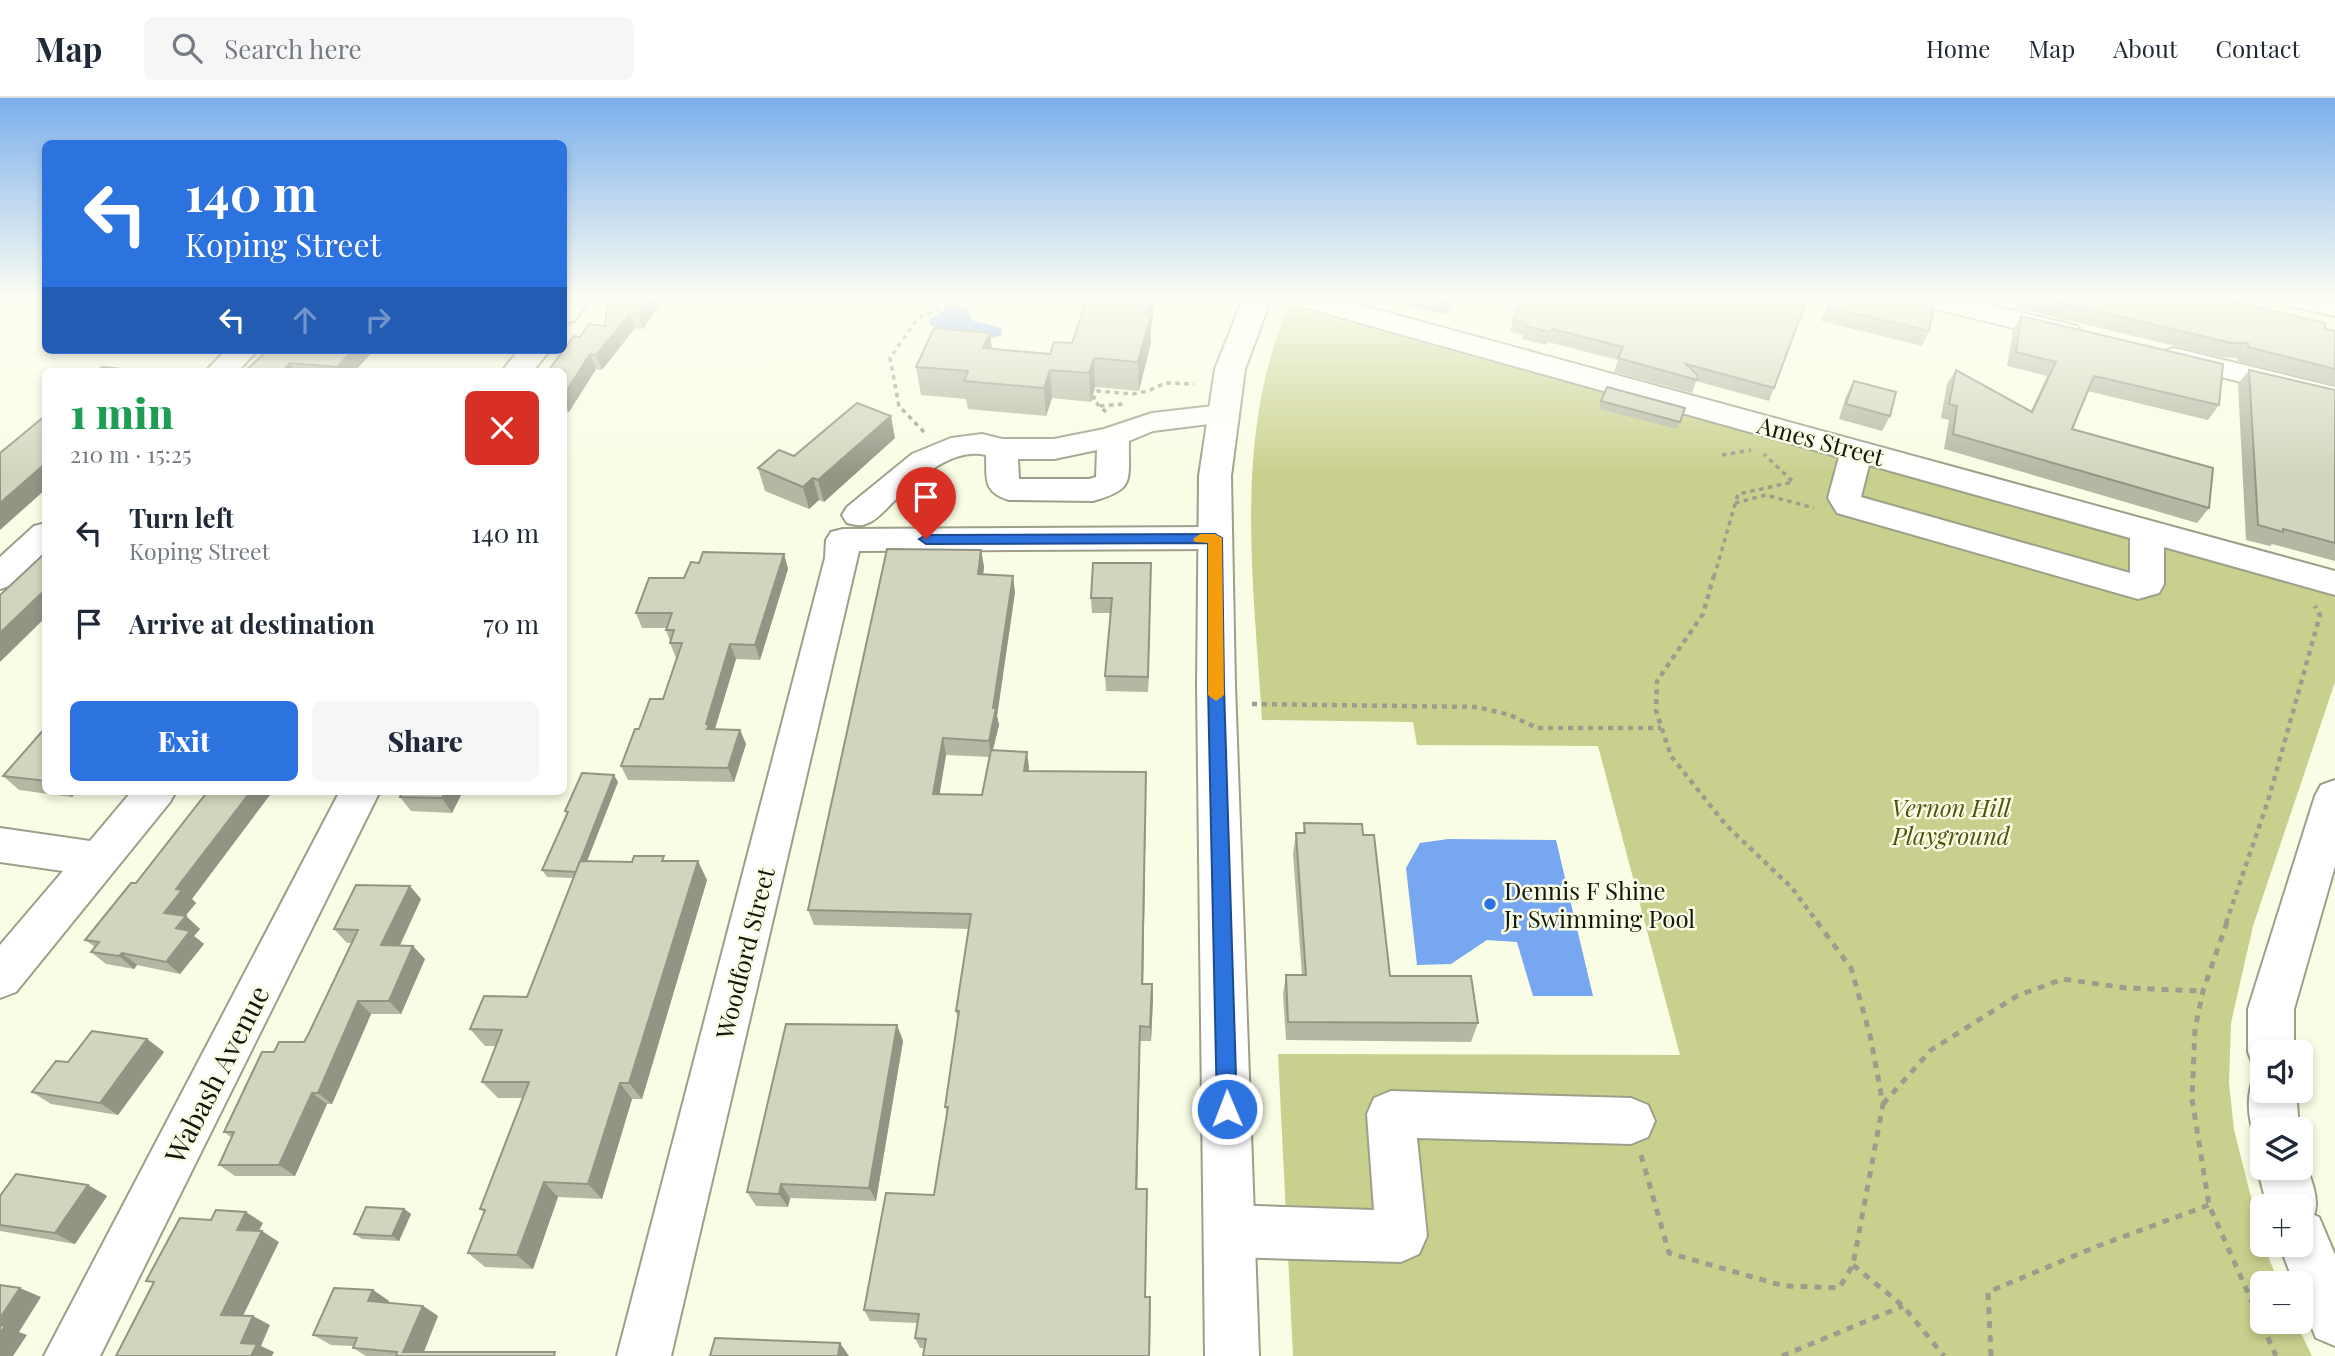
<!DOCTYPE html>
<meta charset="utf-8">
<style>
:root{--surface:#fff;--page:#f6f6f7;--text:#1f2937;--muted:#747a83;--line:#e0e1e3;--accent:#2d73e0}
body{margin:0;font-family:"Playfair Display",serif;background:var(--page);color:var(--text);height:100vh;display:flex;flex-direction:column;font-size:26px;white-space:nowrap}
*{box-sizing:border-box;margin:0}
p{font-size:23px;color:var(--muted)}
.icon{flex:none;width:38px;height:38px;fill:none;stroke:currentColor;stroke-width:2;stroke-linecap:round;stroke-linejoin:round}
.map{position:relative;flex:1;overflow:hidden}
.panel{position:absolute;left:42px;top:270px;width:525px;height:427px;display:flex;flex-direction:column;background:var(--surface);border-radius:10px;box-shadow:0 4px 10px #0003}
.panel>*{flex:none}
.banner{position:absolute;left:42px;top:42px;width:525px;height:214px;border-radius:10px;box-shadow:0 4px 10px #0003;background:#2d73e0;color:#fff;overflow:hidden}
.buttons{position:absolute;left:2250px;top:942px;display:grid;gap:14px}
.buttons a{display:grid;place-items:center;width:63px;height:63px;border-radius:10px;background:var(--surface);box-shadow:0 4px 10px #0003;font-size:35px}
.pin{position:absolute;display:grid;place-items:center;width:60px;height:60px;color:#fff;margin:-72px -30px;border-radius:50% 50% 50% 0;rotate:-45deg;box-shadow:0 0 7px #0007}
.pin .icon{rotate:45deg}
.me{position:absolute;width:77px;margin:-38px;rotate:359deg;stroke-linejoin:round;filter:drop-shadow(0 0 5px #0008)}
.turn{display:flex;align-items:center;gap:24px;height:147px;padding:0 28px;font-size:32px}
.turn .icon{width:91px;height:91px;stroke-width:2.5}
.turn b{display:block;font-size:49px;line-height:60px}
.lanes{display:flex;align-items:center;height:66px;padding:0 28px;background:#0003;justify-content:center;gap:35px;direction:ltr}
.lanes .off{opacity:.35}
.round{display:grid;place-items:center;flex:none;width:74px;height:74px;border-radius:10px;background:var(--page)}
.headline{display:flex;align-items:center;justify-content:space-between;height:119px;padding:0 28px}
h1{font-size:42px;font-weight:800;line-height:52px;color:#1e9e55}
.primary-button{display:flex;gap:14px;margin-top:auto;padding:14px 28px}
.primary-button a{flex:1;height:80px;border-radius:10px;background:var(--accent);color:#fff;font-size:28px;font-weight:800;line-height:80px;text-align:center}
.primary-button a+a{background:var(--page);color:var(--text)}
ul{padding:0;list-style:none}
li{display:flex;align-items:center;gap:21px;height:91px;padding:0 28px}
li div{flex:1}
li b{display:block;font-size:26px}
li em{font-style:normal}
header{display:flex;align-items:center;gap:42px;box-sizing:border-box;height:98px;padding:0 35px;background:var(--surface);border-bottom:2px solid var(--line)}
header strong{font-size:33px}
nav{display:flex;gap:38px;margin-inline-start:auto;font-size:24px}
.search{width:490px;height:63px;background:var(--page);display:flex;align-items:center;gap:18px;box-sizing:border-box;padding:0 24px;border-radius:10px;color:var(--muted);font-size:26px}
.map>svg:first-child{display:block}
.green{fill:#c9d08d}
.water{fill:#78a7f2}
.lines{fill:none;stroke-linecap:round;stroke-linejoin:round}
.minor-casing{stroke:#9c9f89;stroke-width:4}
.major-casing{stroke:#9c9f89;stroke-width:4}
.path-far2{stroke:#9c9e8d;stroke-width:3.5;stroke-dasharray:4.5 4.5;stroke-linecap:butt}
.path-far1{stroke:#9c9e8d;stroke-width:4.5;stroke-dasharray:5 5;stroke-linecap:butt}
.path{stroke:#9c9e8d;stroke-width:5;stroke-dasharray:7 7;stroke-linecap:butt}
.minor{fill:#fff;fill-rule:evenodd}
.major{fill:#fff;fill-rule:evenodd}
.wall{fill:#b5b7a3;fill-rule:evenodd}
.shaded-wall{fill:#939584}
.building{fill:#d2d5bd;stroke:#939584;stroke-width:2}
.route{fill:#2d73e0;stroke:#1d4b92;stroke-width:2}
.slow{fill:#f59e0b}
.poi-dot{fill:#2d73e0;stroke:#fafde5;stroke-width:2.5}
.labels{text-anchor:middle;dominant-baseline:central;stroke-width:5;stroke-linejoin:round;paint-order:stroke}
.street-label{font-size:24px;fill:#15160e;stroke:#fafde5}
.park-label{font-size:24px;font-style:italic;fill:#50540a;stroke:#fafde5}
.poi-label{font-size:24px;fill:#15160e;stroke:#fafde5;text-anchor:start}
.near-street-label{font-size:28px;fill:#15160e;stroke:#fafde5}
</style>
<header>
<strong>Map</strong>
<div class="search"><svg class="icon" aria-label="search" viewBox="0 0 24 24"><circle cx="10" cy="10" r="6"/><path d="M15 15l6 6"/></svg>Search here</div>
<nav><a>Home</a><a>Map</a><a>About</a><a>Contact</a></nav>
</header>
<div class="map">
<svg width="2335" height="1258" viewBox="0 0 2335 1258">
<rect width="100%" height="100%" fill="#fafde5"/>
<path class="green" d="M1289 208 2335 497V584L2253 828 2231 925 2229 985 2234 1032 2263 1146 2279 1185H2263V1223H2295L2312 1258H1293L1278 956 1680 957 1598 648 1417 647 1413 624 1262 622C1254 486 1232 337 1289 208Z"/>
<g class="water">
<path d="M958 207 968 212 971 222 1001 230 1002 237 982 243 930 227 929 222 949 209Z"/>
<path d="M1448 741 1556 742 1593 898H1533L1517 844 1487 842 1451 866 1417 867 1406 770 1420 745Z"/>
</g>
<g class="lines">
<defs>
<g id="minor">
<path d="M564 201H591L574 223 564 225Z"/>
<path d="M1292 201H1338L2335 473V497L2164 449V486L2159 495 2138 501 1837 415 1828 400 1839 359 1296 207ZM1869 367 2130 440V475L1861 399Z"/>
<path d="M1915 201H1965L2077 228 2081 234 2077 240 2067 243 1919 207Z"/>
<path d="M2282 201 2335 202V218L2286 207Z"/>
<path d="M2174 250 2335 289V307L2164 265 2159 259 2164 253Z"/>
<path d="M226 252H258L238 273H206Z"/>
<path d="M519 252H550L533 273H502Z"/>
<path d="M1222 307 1233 309 1237 316 1233 323 1153 333 1129 343C1128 383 1136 391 1093 403L1009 402C982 394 987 380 986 357 951 349 917 382 893 404 886 411 877 422 868 425 861 429 855 427 847 425L842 417 847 409 912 356 951 340 982 336 1002 341H1054L1104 331 1152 315ZM1097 352 1096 379 1089 381H1019L1018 361H1054Z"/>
<path d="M46 425V456L12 487 0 491V459L34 428Z"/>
<path d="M1215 429 1227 432 1232 440 1227 448 1215 451 859 453 671 1258H617L825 460 826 442 831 434 843 431Z"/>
<path d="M2335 682V768L2294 911V954H2263V972L2254 969 2248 954V911L2315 698 2321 687Z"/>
<path d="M132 693H176L170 704 16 894 0 900V847L63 773 0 764V730L90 743Z"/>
<path d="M340 693H380L100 1258H44Z"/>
<path d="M2263 973V992H2296L2299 1031H2263V1050L2258 1048C2248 1024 2245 999 2255 976Z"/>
<path d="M1391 993 1631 1000 1648 1007 1655 1023 1648 1039 1631 1046 1417 1040 1427 1138 1419 1156 1401 1164 1230 1159 1212 1151 1204 1133 1212 1115 1230 1107 1374 1112 1367 1016 1374 1000Z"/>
<path d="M2263 1056V1069H2301V1056C2308 1073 2321 1100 2314 1117L2319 1119 2335 1157V1248L2316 1240 2301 1203V1185H2294L2279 1146H2301V1108H2267L2257 1069Z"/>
</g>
<path id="major" d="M1243 201H1271L1245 271 1231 378 1235 588 1259 1258H1205L1197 588 1199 378 1215 271Z"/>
</defs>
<use href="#minor" class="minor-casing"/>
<use href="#major" class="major-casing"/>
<g class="path-far2">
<path d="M1100 308 1123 306"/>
<path d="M1106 314 1093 302 1097 293 1133 296 1148 293 1165 285 1194 286"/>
<path d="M924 334 899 308 890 260 918 220 967 201"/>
<path d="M1722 357 1751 352"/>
<path d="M1735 405 1766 397 1814 410"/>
<path d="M1714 479 1738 396 1793 384 1764 356"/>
</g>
<g class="path-far1">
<path d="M1714 477 1703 516 1657 583 1656 613 1671 658 1725 726 1792 790 1818 825"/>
<path d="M1252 606 1477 609 1510 617 1537 630H1661"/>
<path d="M2226 825 2268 703 2320 517 2315 508"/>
</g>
<g class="path">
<path d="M2227 824 2203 893 2195 931 2192 1001 2209 1107 2276 1258"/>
<path d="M1883 1006 1931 952 2017 898 2063 881 2126 890 2203 893"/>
<path d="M1641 1057 1669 1155 1784 1188 1839 1190 1853 1167 1883 1006 1870 937 1851 870 1817 824"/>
<path d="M1853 1167 1903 1208 1944 1258"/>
<path d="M1782 1258 1903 1208"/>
<path d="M1991 1258 1988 1194 2098 1148 2209 1107"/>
</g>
<use href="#minor" class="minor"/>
<use href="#major" class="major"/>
</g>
<g class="wall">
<path d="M608 201H664L643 231 635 230 602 272 596 271 569 314H564V273L605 228Z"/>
<path d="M1408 201H1455L1445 217 1407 207Z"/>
<path d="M1830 201 1929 233 1922 248 1821 223Z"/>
<path d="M2016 201H2234V204L2335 233V288L2237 263V260L2221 259 2016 210 2017 202Z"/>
<path d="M1518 203 1774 290 1769 303 1696 283 1692 295 1614 274 1618 262 1548 244 1546 247 1522 241 1523 237 1510 234 1513 221 1516 217 1515 216Z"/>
<path d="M2021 218 2219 307 2208 322 2088 293 2072 331 2209 410 2197 425 1944 351 1949 322 1941 320 1947 286 1956 272 2031 313 2047 278 2007 268 2013 232Z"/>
<path d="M1153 222 1151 229V244L1139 293 1095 289 1091 304 1052 300 1046 318 968 311 966 301 921 297 916 269 990 235 992 251 1050 256 1072 245Z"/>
<path d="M268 252H374L355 273H245Z"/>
<path d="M2249 272 2335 292V463L2272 446 2270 448 2246 442 2238 286Z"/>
<path d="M1854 283 1890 318 1882 333 1839 321 1846 298Z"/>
<path d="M1601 303 1685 310 1677 331 1599 311Z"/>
<path d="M895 340 824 404 819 402 809 411 765 393 758 370 794 358Z"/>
<path d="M981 452 984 469 983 476 1015 494 997 618 999 627 993 652 1027 654 1028 673 1146 690 1143 886H1152L1153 900 1151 943H1140L1137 1091 1147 1103 1146 1199 1151 1209 1150 1258H923L924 1250H920L915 1240 918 1225 870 1223 864 1212 934 1097 947 1015 945 1009 958 921 956 913 969 831 814 827 808 812ZM946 657 989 659 982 697 939 696Z"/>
<path d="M784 456 788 471 760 562 736 561 715 631 740 632 746 646 734 684 628 682 621 668 639 631 663 601 677 560H676L670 545V543L666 532V530H642L636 515 684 480 699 465Z"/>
<path d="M1151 480 1148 594 1106 593 1105 578 1111 515H1092L1091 500Z"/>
<path d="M46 629V693H77L72 699 19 692 3 678Z"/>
<path d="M618 684 587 763H666L707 782 642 1001H632L602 1101 558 1099 533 1171 485 1169 468 1155 484 1114 480 1111 523 1000H498L482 984 495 948H485L470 931 527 899 573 780 547 779 542 772 567 716 565 713Z"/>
<path d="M463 693 452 715 411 713 400 699Z"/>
<path d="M1304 725 1363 737 1390 878 1478 925 1471 944 1286 942 1283 896 1286 877H1302L1293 756 1296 735H1303Z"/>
<path d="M192 801 196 805 185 818 200 831 194 838 204 846 180 876 137 867 134 871 106 866 91 854 95 849 85 842Z"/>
<path d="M421 801 400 848 425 861 401 916H371L332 1006H327L295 1078H235L219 1067 232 1040 224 1034 274 954 304 944 308 937 352 845H347L334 831Z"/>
<path d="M897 927 903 943 876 1103 790 1100 788 1109 756 1108 747 1094Z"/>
<path d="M147 941 164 954 118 1017 51 1006 32 994 68 964Z"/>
<path d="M88 1087 107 1098 75 1146 0 1133V1098Z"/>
<path d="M404 1111 411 1116 399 1143 362 1141 354 1136Z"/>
<path d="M373 1192 389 1203 388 1205 423 1208 438 1218 424 1254 560 1258H366L353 1250V1248L331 1247 313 1237Z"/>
</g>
<g class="shaded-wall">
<path d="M648 201H664L643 231 638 216Z"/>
<path d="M1150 201H1153V222L1151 229V244L1139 293 1138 264 1146 216Z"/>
<path d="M1448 201H1455L1445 217 1447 203Z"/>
<path d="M630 216 635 230 602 272 596 257Z"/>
<path d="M990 235 993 264 983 250Z"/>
<path d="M353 252H374L355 273H339L337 269Z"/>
<path d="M590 256 596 271 569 314 564 301V297Z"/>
<path d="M1094 260 1095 289 1091 304 1089 275Z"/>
<path d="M290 265 295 273H282Z"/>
<path d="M1050 272 1052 300 1046 318 1044 290Z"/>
<path d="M891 318 895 340 824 404 818 382Z"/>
<path d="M46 365V391L0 432V405Z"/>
<path d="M813 380 819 402 809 411 803 389Z"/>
<path d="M981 452 984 469 981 493 978 476Z"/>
<path d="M784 456 788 471 760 562 755 547Z"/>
<path d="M1151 465V480L1148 594V579Z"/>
<path d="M1013 478 1015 494 997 618 999 627 991 659 989 643Z"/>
<path d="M46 491V519L0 564V535Z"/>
<path d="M730 546 736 561 713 637 714 646 706 626Z"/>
<path d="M740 632 746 646 734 684 728 670Z"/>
<path d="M943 640 946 657 937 712 933 696Z"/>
<path d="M1027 654 1029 670 1026 689 1024 673Z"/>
<path d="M1146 674V690L1143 900 1142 886Z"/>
<path d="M614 677 618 684 580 781 576 774Z"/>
<path d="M66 693H77L72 699Z"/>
<path d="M251 693H273L192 801 196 805 178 827 164 815 176 791Z"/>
<path d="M445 693H463L452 715 442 700Z"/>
<path d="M698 763 707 782 642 1001 629 985Z"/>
<path d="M410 788 421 801 393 861 381 847Z"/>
<path d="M186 818 200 831 194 838 204 846 180 876 166 864 176 830Z"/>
<path d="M413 848 425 861 401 916 389 903Z"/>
<path d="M122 855 137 867 134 871 119 858Z"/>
<path d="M1152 886 1153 900 1151 943 1150 929Z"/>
<path d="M358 903 371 916 332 1006 318 995Z"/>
<path d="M897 927 903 943 876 1103 869 1090Z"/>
<path d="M1140 928V943L1137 1103 1136 1091Z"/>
<path d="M147 941 164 954 118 1017 100 1005Z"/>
<path d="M620 985 632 1001 602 1101 588 1086Z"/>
<path d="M312 995 327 1006 295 1078 279 1067Z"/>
<path d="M544 1084 558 1099 533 1171 517 1157Z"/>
<path d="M781 1086 790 1100 788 1109 779 1096Z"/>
<path d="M88 1087 107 1098 75 1146 55 1135Z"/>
<path d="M404 1111 411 1116 399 1143 392 1138Z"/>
<path d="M246 1114 263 1125 254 1142 237 1132Z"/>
<path d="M262 1133 279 1144 239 1226 221 1217Z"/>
<path d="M20 1190 41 1199 19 1234 27 1237 13 1258H0V1220Z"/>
<path d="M373 1192 389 1203 385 1214 368 1203Z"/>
<path d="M423 1208 438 1218 422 1258 403 1254Z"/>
<path d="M253 1218 270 1227 261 1248 274 1254 272 1258H251L241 1245Z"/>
<path d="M840 1245 849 1258H838Z"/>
</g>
<g class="building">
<path d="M608 201H648L638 216H630L596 257 590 256 564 297V273H548L574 238 580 239 589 226 605 228Z"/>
<path d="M1087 201H1150L1146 216H1151L1138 264 1094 260 1089 275 1050 272 1044 290 964 283 968 273 916 269 934 230 990 235 983 250 1050 256 1054 244 1072 245Z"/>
<path d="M1519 201H1807L1774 290 1686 266 1698 278 1697 282 1618 260 1623 249 1552 231 1550 234 1525 228 1527 225 1513 221 1523 205 1518 203Z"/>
<path d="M1830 201H1935L1929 233 1827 209Z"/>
<path d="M2046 201H2234V204L2325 225V231L2335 233V271L2248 249V245H2231Z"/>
<path d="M2021 218 2223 266 2219 307 2094 278 2072 331 2213 370 2209 410 1953 336 1957 308 1949 306 1956 272 2032 314 2056 264 2016 254Z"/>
<path d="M268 252H353L337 269 290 265 282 273H245Z"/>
<path d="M102 269 144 273H97Z"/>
<path d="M2249 272 2335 292V445L2283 431V434L2258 427Z"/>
<path d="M1854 283 1896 294 1890 318 1846 306Z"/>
<path d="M1607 289 1685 310 1680 324 1601 303Z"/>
<path d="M857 305 891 318 818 382 813 380 803 389 758 370 779 352 794 358Z"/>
<path d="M46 317V365L0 405V355Z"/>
<path d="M887 451 981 452 978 476 1013 478 993 610H996L989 643 943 640 933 696 982 697 991 652 1027 654 1024 673 1146 674 1142 886H1152L1150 929 1140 928 1136 1091H1147L1145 1199H1150L1149 1258H923L926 1241 915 1240 919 1216 864 1212 886 1095 934 1097 948 1009H945L959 913H956L971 816 808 812Z"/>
<path d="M46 454V491L0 535V497Z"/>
<path d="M703 454 784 456 755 547 730 546 706 626 709 627 707 631 740 632 728 670 621 668 635 631H639L650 601H663L682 545H670L674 532H666L672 515H636L649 480H684L691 464 699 465Z"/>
<path d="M1093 465H1151L1148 579 1105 578 1112 500H1091Z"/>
<path d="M46 629V683L3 678Z"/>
<path d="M582 675 614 677 576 774 542 772 568 714 565 713Z"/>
<path d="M208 693H251L176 791 182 792 164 815 186 818 176 830 190 833 166 864 122 855 119 858 91 854 99 844 85 842 131 785H136Z"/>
<path d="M403 693H445L442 700 400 699Z"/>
<path d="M1304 725 1362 726 1363 737H1374L1390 878H1471L1478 925 1288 924 1286 877H1306L1296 735H1305Z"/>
<path d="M634 758H664L662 763H698L629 985H620L588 1086 544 1084 517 1157 468 1155 485 1112 480 1111 529 984H482L502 932 470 931 484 898 527 899 580 763 632 764Z"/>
<path d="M356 787 410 788 381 847 413 848 389 903H358L318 995H312L279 1067H219L234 1034H224L262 954H274L279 944H304L308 937 358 832 334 831Z"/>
<path d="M786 926 897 927 869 1090 781 1086 779 1096 747 1094Z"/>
<path d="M92 933 147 941 100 1005 32 994 56 963 68 964Z"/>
<path d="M16 1076 88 1087 55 1135 0 1127V1098Z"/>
<path d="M366 1109 404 1111 392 1138 354 1136Z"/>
<path d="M216 1112 246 1114 237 1132 262 1133 221 1217 253 1218 241 1245 257 1246 251 1258H116L154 1184 146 1183 180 1120 211 1122Z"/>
<path d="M0 1187 20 1190 0 1220Z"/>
<path d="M334 1190 373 1192 368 1203 423 1208 403 1254H555L554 1258H396L397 1254 353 1250 357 1240 313 1237Z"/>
<path d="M0 1227 5 1228 0 1236Z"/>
<path d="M715 1240 840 1245 838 1258H710Z"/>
</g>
<linearGradient id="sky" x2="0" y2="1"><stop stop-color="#7bafec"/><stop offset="0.53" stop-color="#fdfef3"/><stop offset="1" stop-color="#fdfef3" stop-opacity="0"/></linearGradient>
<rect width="2335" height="377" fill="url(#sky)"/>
<path class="route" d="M1215 436 1222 440 1224 589 1237 1011 1234 1018 1227 1021 1220 1018 1217 1011 1208 589V445L926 446 919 441 926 437Z"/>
<path class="slow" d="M1200 436H1215L1222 440 1224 597 1216 603 1208 597V445L1195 444 1193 441Z"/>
<circle class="poi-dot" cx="1490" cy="806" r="7"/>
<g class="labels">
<g class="street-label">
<text transform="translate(1821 342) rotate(15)">Ames Street</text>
<text transform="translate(744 855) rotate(-76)">Woodford Street</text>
</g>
<g class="park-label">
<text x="1951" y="709">Vernon Hill<tspan x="1951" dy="28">Playground</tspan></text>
</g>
<g class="poi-label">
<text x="1504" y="792">Dennis F Shine<tspan x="1504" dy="28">Jr Swimming Pool</tspan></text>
</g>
<g class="near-street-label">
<text transform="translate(216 976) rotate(-63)">Wabash Avenue</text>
</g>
</g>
</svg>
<div class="buttons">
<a><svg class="icon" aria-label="sound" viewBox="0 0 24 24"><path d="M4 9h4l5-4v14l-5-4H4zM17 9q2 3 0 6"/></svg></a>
<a><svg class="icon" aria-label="layers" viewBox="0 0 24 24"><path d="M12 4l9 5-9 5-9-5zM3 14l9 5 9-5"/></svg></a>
<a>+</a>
<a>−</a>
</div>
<div class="pin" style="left:926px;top:441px;background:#d93025"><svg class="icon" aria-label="arrive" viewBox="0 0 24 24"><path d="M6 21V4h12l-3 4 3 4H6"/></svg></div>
<svg class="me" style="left:1227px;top:1011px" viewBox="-20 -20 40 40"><circle r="17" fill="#2d73e0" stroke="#fff" stroke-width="3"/><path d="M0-11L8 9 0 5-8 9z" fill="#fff"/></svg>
<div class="banner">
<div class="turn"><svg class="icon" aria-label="left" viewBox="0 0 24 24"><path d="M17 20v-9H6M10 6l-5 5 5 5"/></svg><div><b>140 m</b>Koping Street</div></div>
<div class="lanes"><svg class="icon" aria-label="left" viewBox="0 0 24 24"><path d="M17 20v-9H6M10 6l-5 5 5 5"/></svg><svg class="icon off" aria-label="ahead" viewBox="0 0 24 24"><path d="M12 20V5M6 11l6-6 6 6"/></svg><svg class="icon off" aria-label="right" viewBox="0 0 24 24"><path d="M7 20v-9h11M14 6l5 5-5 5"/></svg></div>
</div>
<section class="panel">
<div class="headline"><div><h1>1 min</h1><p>210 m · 15:25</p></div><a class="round" style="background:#d93025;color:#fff"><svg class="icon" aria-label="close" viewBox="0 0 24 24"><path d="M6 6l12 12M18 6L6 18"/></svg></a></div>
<ul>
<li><svg class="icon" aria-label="left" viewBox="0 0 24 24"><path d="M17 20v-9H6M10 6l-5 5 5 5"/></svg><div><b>Turn left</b><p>Koping Street</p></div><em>140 m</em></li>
<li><svg class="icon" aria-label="arrive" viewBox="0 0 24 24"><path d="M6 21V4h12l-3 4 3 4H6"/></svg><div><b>Arrive at destination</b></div><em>70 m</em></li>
</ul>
<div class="primary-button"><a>Exit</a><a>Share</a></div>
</section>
</div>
